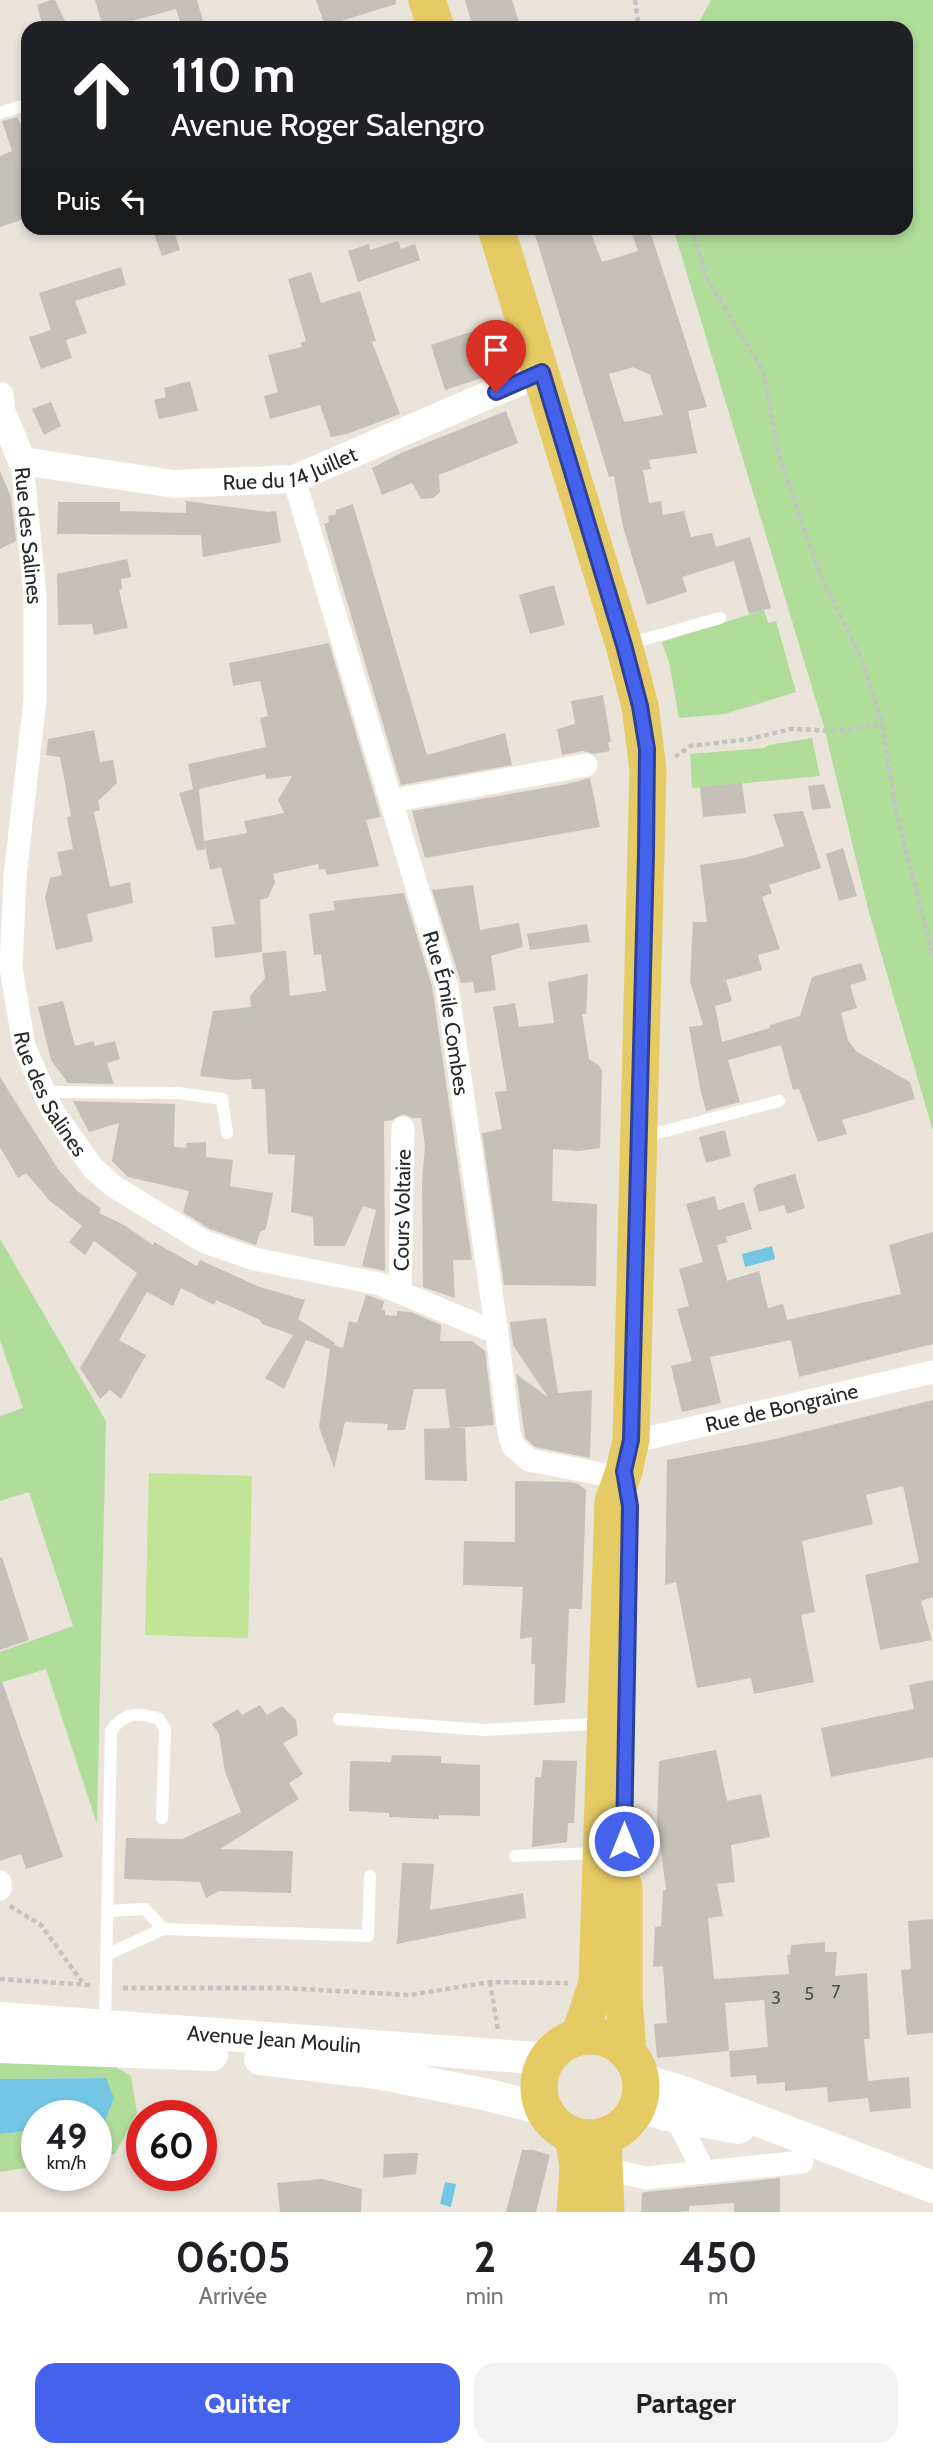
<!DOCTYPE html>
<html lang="fr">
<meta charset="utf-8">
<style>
:root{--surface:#fff;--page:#f2f2f2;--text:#202124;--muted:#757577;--accent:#4562ed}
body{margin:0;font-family:Cabin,sans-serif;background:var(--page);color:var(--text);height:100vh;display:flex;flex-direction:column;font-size:26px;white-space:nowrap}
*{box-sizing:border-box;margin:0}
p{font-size:23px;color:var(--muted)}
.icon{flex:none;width:38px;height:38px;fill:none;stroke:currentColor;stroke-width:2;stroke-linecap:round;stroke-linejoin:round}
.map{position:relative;height:2212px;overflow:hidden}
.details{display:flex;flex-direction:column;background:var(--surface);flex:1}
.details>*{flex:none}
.top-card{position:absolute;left:21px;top:21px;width:892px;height:214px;border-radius:21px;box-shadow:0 4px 10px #0003;background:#202124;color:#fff;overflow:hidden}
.speed{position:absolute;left:21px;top:2100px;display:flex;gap:14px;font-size:35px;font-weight:700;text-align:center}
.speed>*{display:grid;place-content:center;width:91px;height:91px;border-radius:50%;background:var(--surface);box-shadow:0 4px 10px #0003;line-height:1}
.speed small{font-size:18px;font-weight:400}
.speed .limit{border:10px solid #d22;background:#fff;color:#111}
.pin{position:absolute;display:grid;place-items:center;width:60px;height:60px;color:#fff;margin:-72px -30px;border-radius:50% 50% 50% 0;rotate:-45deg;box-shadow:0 0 7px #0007}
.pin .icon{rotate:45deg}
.me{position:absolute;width:77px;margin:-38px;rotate:0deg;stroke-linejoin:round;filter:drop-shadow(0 0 5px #0008)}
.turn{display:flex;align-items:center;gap:24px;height:147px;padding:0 35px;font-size:32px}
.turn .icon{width:91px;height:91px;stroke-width:2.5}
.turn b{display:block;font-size:49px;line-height:60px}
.then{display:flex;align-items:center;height:66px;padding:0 35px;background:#0003;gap:14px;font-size:26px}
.eta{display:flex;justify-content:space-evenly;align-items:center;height:119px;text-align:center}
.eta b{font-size:42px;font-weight:700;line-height:49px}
.action{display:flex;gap:14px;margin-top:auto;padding:14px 35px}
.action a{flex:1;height:80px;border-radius:21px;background:var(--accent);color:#fff;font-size:28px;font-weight:700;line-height:80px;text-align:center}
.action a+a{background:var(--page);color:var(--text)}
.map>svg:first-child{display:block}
.green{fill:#b0dd9a}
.pitch{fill:#c2e497}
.water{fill:#74c6e5}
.building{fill:#c5c0ba;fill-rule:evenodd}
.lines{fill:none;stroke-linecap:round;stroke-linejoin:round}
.path{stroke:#c3c3c3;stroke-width:4.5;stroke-dasharray:5 3.5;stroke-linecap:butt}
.service{stroke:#fff;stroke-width:12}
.minor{stroke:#fff;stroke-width:23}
.tertiary{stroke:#fff;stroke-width:28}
.secondary{stroke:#fff;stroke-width:32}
.primary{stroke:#e6ca63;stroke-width:37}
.route-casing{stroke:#2d409a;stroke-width:18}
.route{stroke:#4562ed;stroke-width:12}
.labels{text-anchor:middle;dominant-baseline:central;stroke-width:6;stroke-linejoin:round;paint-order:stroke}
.number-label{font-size:18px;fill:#4f4e4c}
.street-label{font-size:21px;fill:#282828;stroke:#fff}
</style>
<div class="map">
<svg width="933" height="2212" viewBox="0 0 933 2212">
<rect width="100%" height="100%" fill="#eae4db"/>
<g class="green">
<path d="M711 0H933V1131L868 909 824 727 673 228H906V28H696Z"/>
<path d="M764 610 768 623 776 621 796 692 725 714 679 718 669 662 662 642Z"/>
<path d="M812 738 820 776 692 788 690 754 764 748 769 745Z"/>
<path d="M0 1239 106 1421 97 1824 46 1669 0 1683V1652L73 1626 29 1492 0 1501V1416L23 1408 0 1340Z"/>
<path d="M0 2057 108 2062 131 2076 137 2113 115 2154 96 2157V2122L105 2121 106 2078 0 2079Z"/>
<path d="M37 2130V2166L0 2172V2134Z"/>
</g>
<path class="pitch" d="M149 1473 252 1476 248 1638 145 1635Z"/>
<g class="water">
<path d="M772 1246 775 1259 745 1267 742 1254Z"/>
<path d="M106 2078 114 2098 105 2121 96 2122V2116H37V2130L0 2134V2079Z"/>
<path d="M445 2182 456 2184 451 2207 440 2204Z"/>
</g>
<g class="building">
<path d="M51 0H55L66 23 43 28 37 5Z"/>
<path d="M95 0H197L205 28H182L176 9 110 27H103Z"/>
<path d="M316 0H396V4L325 26Z"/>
<path d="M465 0H512L521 28H473Z"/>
<path d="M17 117 21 125 28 122V204L22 206 27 218 0 227V156L12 151 2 121Z"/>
<path d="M152 228H173L180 250 162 256Z"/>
<path d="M533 228H589L602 262 638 251 630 228H649L707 407 688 411 697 453 649 460 651 469 643 470 649 503 661 501 663 515 684 511 691 537 712 533 716 547 750 537 771 608 749 614 734 561 682 577 687 592 647 605 623 527 614 476 609 477ZM633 367 650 375 663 415 624 422 609 374Z"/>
<path d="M398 241 401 249 415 244 420 260 358 282 348 251 369 244 370 250Z"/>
<path d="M121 267 126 285 75 301 87 333 66 340 72 358 41 369 29 337 51 330 39 293Z"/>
<path d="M311 272 321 303 360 291 376 341 372 342 400 414 347 434 331 437 320 405 270 419 264 396 278 392 268 355 302 347 300 343 306 341 288 279Z"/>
<path d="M480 329 494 374 445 390 431 345Z"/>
<path d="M190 381 198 411 159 419 154 400 166 397 164 388Z"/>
<path d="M51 402 61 426 44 435 32 409Z"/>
<path d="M506 411 518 443 439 475 440 492 433 498 421 499 412 483 382 495 372 468 401 453Z"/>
<path d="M0 471 11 497 16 541 0 549Z"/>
<path d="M186 501 268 512 276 511 281 542 203 557 201 535 57 534 58 502H120V511L186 513Z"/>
<path d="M353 504 427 755 505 733 512 765 401 785 324 524 329 522 328 516 336 514V510Z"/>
<path d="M127 559 131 577 121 579 122 589 119 590 128 628 94 635 92 624 58 625 57 574Z"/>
<path d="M554 585 565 625 530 634 519 595Z"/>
<path d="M329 643 381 817 366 820 379 866 327 875 325 869 319 870 318 864 273 874 275 882 268 898 260 900 262 952 215 958 212 927 235 924 221 867 210 870 205 846V849L197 851 179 793 193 789 188 764 266 747 260 718 268 716 260 681 233 686 229 663ZM265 774 266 779 292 776 278 800 284 813 244 821 247 833 204 841 199 789Z"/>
<path d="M603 695 611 742H608L610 751 594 754 583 751 562 755 557 729 575 724 571 701Z"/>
<path d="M94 730 100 762 113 760 117 783 98 801 100 810 94 812 110 887 130 882 133 903 87 914 93 941 56 950 45 898 50 878 62 875 57 852 73 849 67 817 71 816 60 757 46 755 48 739Z"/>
<path d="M590 778 600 827 425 858 412 811 567 784Z"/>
<path d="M742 783 746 813 703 817 700 787Z"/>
<path d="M824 784 831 808 812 810 808 786Z"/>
<path d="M803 811 821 868 769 885 772 893 762 897 780 949 758 955 762 970 726 980 732 1001 715 1006 722 1042 770 1028V1025L800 1016 812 977 861 963 867 980 850 985 857 1008 841 1013 848 1040 857 1052 910 1082 915 1099 842 1120 847 1134 818 1142 799 1089 793 1090 781 1045 728 1060 740 1102 706 1111 700 1088 689 1027 703 1025 690 981 693 922H707L700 865 745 858 784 846 773 814Z"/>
<path d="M843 848 857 896 839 901 826 854Z"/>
<path d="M473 885 480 930 519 923 523 947 491 956 496 990 475 993 473 982 461 983 432 890Z"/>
<path d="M404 893 432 986 472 1260H453L455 1298 423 1287 422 1182 425 1146 421 1118H413L403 1114 392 1120 384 1121 385 1271 362 1266 376 1210 363 1206 345 1246H314L313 1217 291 1212 295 1155 268 1154 265 1089H252L251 1079 234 1080 200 1076 213 1011 251 1007 250 996 265 978 262 953 286 951 290 996 326 991 321 954 314 955 309 914 335 910 333 901Z"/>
<path d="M587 924 590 942 530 950 527 934Z"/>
<path d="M588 974 586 1014H582L589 1059 599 1065 602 1071 600 1148 579 1151 553 1149 552 1201 597 1204 596 1286 504 1285 482 1133 502 1129 495 1092 507 1091 493 1007 515 1003 519 1027 554 1023 548 982Z"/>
<path d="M63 1001 75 1046 94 1041 95 1046 115 1041 120 1059 107 1063 114 1084 68 1083 51 1060 38 1007Z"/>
<path d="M0 1077 58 1169 77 1191 101 1208 99 1213 124 1225 153 1245 154 1242 197 1266 200 1260 260 1287 305 1300 298 1319 335 1343 334 1345 343 1348 349 1321 357 1323 366 1295 384 1301 382 1310H385V1315L397 1316V1311L411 1312 441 1325 440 1341H472L485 1351 494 1425 455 1428H465L467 1481 425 1480 424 1429 450 1428 445 1389H414L405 1430H387L388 1424 345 1422 334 1468 319 1427 330 1349 306 1340 284 1389 265 1378 293 1335 262 1324 260 1320 216 1300 214 1305 181 1288 173 1306 147 1292 119 1340 146 1355 121 1399 110 1390 100 1399 80 1368 137 1273 94 1241 85 1255 69 1242 82 1226 50 1201 26 1173 18 1178 0 1147Z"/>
<path d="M73 1101 175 1104 174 1147 186 1148 187 1143 206 1142V1157L233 1160 230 1186 273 1193 266 1229 260 1232 256 1245 210 1229 183 1212 189 1191 128 1177 112 1161 119 1123 89 1132Z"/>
<path d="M725 1130 731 1156 706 1163 699 1137Z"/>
<path d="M795 1174 805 1208 787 1214 784 1205 759 1212 753 1188 756 1187V1185Z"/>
<path d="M715 1196 718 1210 744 1202 752 1229 726 1237 728 1242 717 1245 727 1281 759 1271 768 1308 783 1304 787 1320 901 1294 889 1245 933 1232V1344L799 1377 791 1340 710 1357 721 1403 682 1412 671 1366 692 1361 677 1309 689 1306 679 1269 703 1262 686 1204Z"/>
<path d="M546 1318 558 1393 592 1390 590 1458 535 1447 525 1438 516 1374 548 1397 513 1345 510 1322Z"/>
<path d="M933 1400V1597L921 1601 932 1640 880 1650 865 1575 919 1562 903 1486 866 1495 873 1524 802 1541 815 1612 801 1615 814 1682 754 1694 751 1678 697 1688 676 1582 665 1585 667 1460 771 1440Z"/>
<path d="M515 1481 569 1482 578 1484 586 1490 582 1609H569L565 1703 534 1705 535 1664H531L532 1637 520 1639 523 1587 463 1585 464 1541 515 1542Z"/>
<path d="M2 1557 29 1640 0 1650V1558Z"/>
<path d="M933 1680V1757L831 1777 821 1728 914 1709 909 1685Z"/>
<path d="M2 1681 63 1857 26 1869 21 1854 0 1861V1682Z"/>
<path d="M260 1705 267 1715 282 1706 296 1720 298 1735 283 1743 303 1774 289 1783 299 1799 220 1849 293 1851 291 1893 219 1891 206 1898 200 1882 124 1879 126 1838 182 1839 241 1812 225 1772 219 1734 212 1724 238 1709 242 1715Z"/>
<path d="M716 1750 727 1801 761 1794 770 1837 731 1845 735 1882 717 1884 723 1916 708 1918 714 1979 789 1974 787 1955H790L791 1945 825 1942V1952H837L835 1976 867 1973 870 2039H864L868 2081 909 2077 911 2108 870 2112 868 2098 828 2102 827 2087 785 2091V2082L757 2084 756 2075 731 2077 729 2051 657 2058 654 2024 667 2023 663 1966 653 1967 655 1927 661 1926 663 1890H666L657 1818 659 1761ZM764 2000 768 2047 729 2051 725 2003Z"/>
<path d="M392 1755 441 1756V1763L480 1765V1816L439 1815V1819L389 1817V1813L349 1811 350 1761 391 1762Z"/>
<path d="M543 1760 577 1761 574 1823H568L567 1842 532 1847 535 1777H541Z"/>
<path d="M402 1863 434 1864 430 1910 523 1893 526 1918 397 1944Z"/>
<path d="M933 1919V2033L907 2035 901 1970 911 1969 908 1921Z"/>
<path d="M522 2150H533L550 2155 536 2212H506Z"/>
<path d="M418 2153 416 2174 383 2178 384 2154Z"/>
<path d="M780 2178V2212H734V2203L689 2206V2211L680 2212H641L642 2193 645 2192Z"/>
<path d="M322 2179 362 2189 361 2212H280L277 2183Z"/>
</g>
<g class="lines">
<g class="path">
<path d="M635 0 639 28"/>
<path d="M692 228 706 277 763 371 780 459 821 576 862 660 882 724 897 816 933 956"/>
<path d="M675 757 690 746 750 739 791 729 839 731 882 724"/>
<path d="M10 1906 41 1925 82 1982"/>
<path d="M0 1979 90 1985"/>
<path d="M490 1982 498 2030"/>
<path d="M123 1988H284L410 1995 490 1982 568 1983"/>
</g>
<g class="service">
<path d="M0 113 28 104"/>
<path d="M628 644 720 618"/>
<path d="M44 1092 178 1093 222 1099 227 1133"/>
<path d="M642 1137 779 1101"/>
<path d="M339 1719 484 1730 625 1722"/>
<path d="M515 1856 598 1853"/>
<path d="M107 1911 145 1909 163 1929"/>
<path d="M106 1955 163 1929 368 1936 370 1876"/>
<path d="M105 2025 111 1731C124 1712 138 1712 159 1719L165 1729 162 1818"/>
</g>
<g class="minor">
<path id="s1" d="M22 461 35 596V700L15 876 11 968 24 1046 52 1110 92 1167 113 1186 205 1242 254 1259 380 1284 497 1333"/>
<path id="s2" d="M294 479 447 987 497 1333 509 1433 513 1446 529 1460 606 1475 624 1471"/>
<path d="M391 801 586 765"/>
<path id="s3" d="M400 1292 403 1128"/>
<path id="s4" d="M631 1440 653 1437 933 1372"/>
<path d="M0 1882V1889"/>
<path d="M676 2117 704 2172"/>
<path d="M606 2169 646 2178 802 2162"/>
</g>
<path class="tertiary" id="s5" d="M0 396 1 411 22 461 174 484 294 479 542 372"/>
<g class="secondary">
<path id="s6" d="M0 2018 548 2059"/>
<path d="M0 2047 212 2055"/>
<path d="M260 2059 377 2073 484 2094 544 2109"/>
<path d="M641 2079 683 2092 933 2187"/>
<path d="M637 2106 666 2115 739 2128"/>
</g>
<g class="primary">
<path d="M427 0 436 28"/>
<path d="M496 228 624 645 640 706 648 770 631 1440 624 1471 613 1502 597 1983 579 2037"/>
<path d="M624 1886V1998L628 2053"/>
<circle cx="590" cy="2087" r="51"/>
<path d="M573 2135 578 2168 575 2212"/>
<path d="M603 2136 606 2212"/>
</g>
</g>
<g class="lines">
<defs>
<path id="route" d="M496 392 542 372 624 645 640 706 647 749 646 854 631 1440 624 1471 630 1506 624 1841"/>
</defs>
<use href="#route" class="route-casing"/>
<use href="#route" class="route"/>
</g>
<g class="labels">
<g class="number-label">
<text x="836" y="1992">7</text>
<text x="809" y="1994">5</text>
<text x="776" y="1998">3</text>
</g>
<g class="street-label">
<text stroke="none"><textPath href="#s5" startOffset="341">Rue du 14 Juillet</textPath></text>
<text stroke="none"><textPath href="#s1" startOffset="75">Rue des Salines</textPath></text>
<text stroke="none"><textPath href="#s2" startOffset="556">Rue Émile Combes</textPath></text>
<text stroke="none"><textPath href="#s1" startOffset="642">Rue des Salines</textPath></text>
<text stroke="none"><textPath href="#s3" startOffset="82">Cours Voltaire</textPath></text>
<text stroke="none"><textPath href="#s4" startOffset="154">Rue de Bongraine</textPath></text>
<text stroke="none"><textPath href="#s6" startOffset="275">Avenue Jean Moulin</textPath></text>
</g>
</g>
</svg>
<div class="speed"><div>49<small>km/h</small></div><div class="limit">60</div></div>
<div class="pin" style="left:496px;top:392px;background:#d93025"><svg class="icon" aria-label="arrive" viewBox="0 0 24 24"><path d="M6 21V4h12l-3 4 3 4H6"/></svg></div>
<svg class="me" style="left:624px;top:1841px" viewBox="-20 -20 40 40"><circle r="17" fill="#4562ed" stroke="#fff" stroke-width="3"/><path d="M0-11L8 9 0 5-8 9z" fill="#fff"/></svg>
<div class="top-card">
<div class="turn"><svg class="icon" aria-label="ahead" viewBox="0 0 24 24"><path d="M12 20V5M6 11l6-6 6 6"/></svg><div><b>110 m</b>Avenue Roger Salengro</div></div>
<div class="then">Puis<svg class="icon" aria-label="left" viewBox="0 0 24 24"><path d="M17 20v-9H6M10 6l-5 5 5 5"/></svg></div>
</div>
</div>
<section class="details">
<div class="eta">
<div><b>06:05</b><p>Arrivée</p></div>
<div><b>2</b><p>min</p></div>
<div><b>450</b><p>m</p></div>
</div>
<div class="action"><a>Quitter</a><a>Partager</a></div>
</section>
